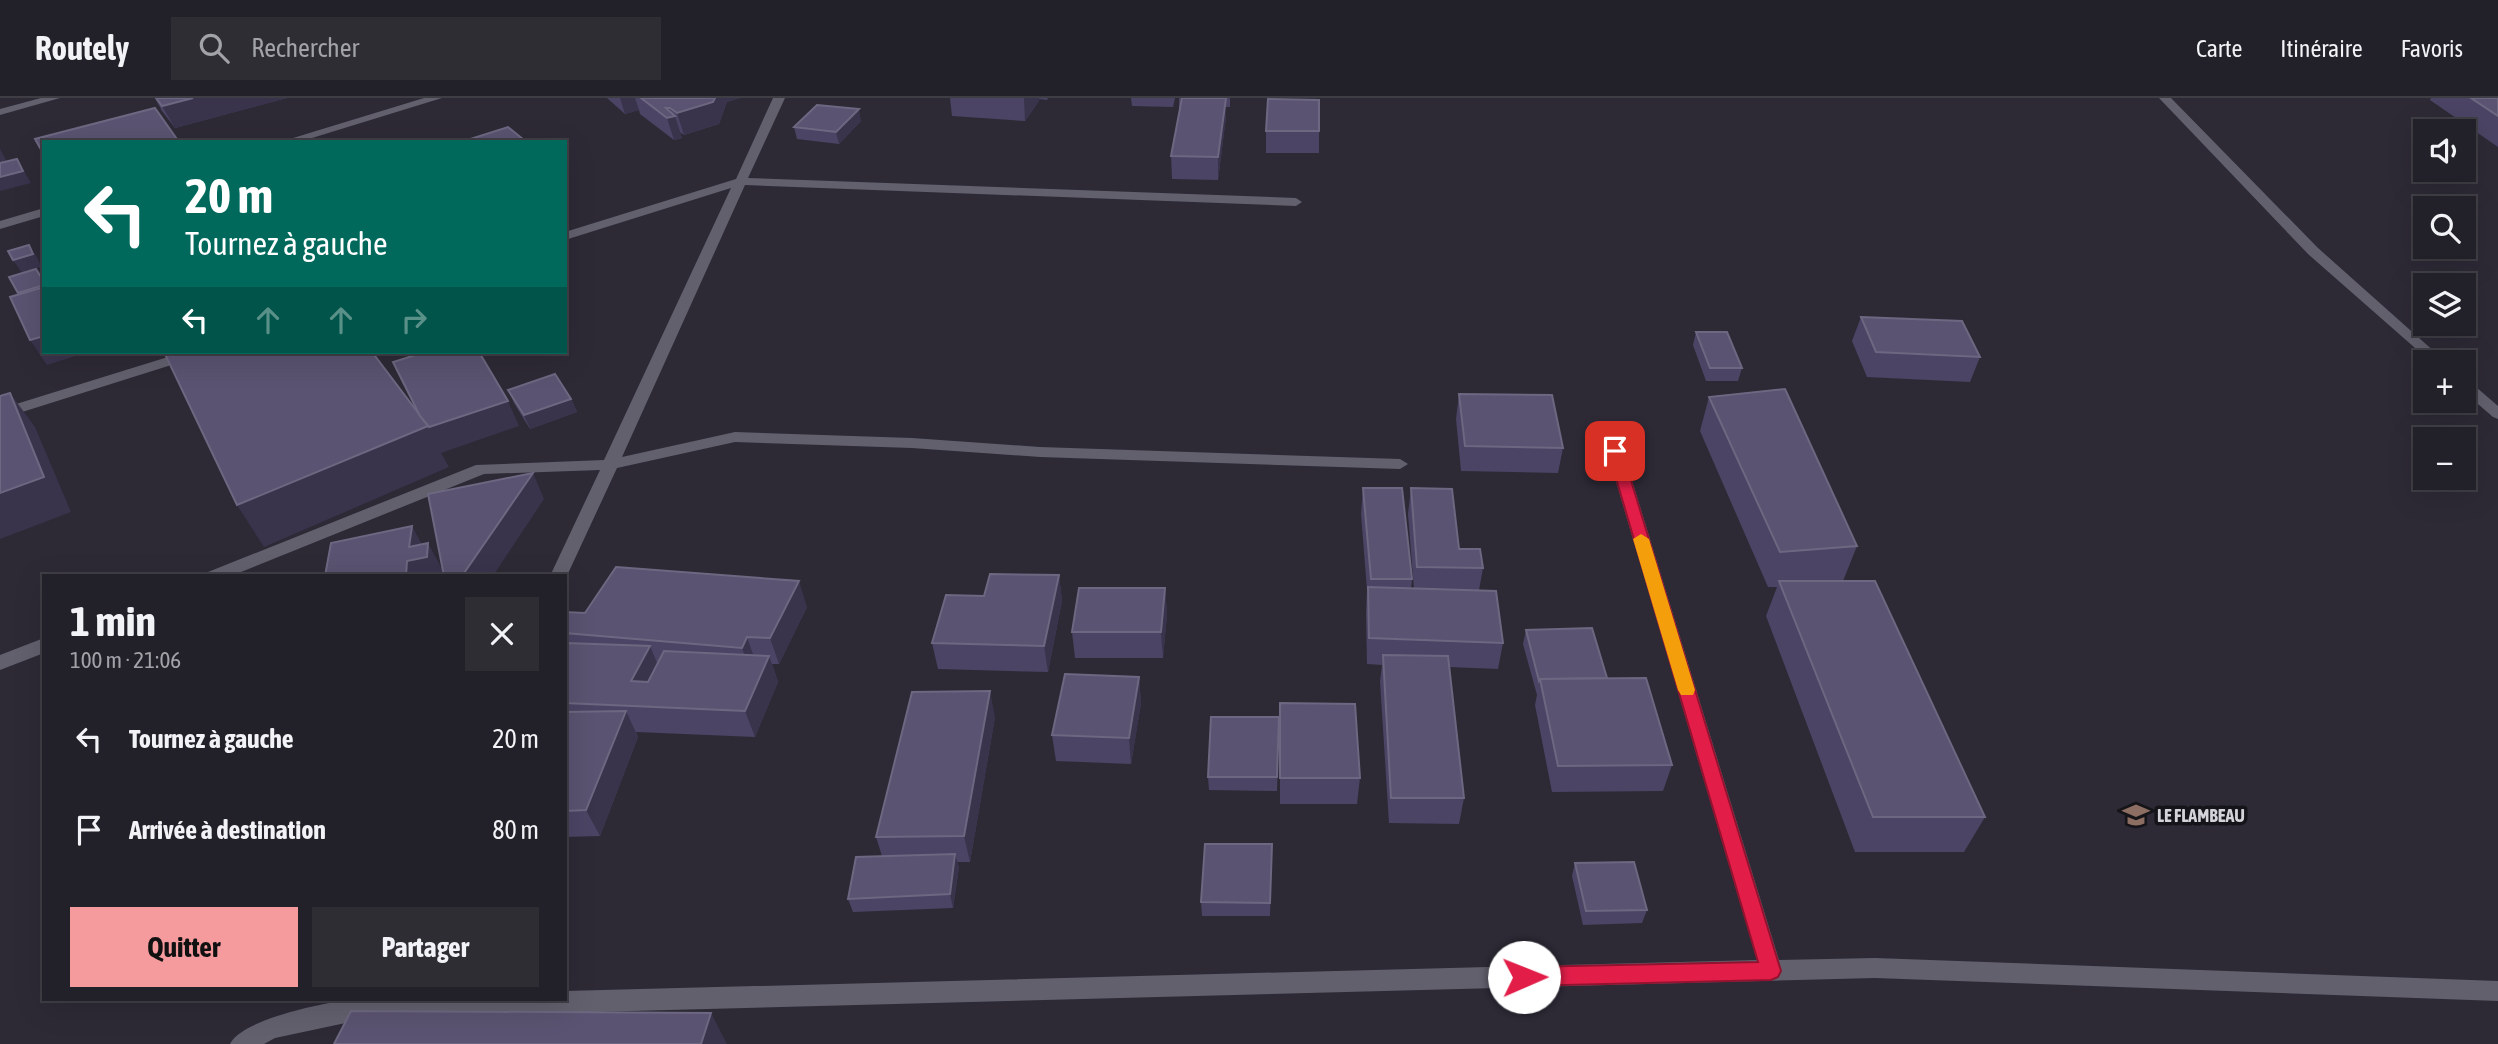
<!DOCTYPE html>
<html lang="fr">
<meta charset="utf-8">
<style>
:root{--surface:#222028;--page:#2e2d34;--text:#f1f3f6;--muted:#a2a3a8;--line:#3f3e45;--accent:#f59b9e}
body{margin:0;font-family:"Asap Condensed",sans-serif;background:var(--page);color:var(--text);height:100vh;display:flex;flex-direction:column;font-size:26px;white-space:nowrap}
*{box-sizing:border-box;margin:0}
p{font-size:23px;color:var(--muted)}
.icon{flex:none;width:38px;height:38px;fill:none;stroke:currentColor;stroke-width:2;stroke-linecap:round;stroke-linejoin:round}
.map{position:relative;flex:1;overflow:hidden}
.sheet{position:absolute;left:42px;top:476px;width:525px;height:427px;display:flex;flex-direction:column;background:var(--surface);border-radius:0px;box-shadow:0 7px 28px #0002,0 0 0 2px var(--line)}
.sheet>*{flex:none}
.banner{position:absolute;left:42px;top:42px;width:525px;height:214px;border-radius:0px;box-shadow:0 7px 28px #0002,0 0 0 2px var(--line);background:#00695c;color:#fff;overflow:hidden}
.tools{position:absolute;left:2413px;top:21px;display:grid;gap:14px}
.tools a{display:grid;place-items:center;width:63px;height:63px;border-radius:0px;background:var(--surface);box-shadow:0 7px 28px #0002,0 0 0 2px var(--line);font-size:35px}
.pin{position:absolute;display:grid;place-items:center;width:60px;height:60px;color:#fff;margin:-30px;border-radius:14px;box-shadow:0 4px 10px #0006}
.me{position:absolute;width:77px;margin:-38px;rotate:89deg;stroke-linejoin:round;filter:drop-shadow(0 0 5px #0008)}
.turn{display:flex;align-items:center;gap:24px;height:147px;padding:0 28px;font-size:32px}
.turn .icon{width:91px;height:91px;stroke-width:2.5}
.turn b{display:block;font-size:49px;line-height:60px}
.lanes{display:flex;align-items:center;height:66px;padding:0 28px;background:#0003;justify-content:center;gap:35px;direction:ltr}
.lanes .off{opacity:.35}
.round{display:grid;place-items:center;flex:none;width:74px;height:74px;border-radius:0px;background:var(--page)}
.headline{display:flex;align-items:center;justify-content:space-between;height:119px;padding:0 28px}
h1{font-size:42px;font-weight:700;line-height:52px}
.cta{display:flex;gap:14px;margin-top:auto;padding:14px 28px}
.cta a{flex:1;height:80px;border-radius:0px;background:var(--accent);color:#111;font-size:28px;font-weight:700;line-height:80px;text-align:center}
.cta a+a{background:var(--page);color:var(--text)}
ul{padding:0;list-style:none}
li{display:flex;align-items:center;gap:21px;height:91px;padding:0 28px}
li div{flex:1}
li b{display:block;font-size:26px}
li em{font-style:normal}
header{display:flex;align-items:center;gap:42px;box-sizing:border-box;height:98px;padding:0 35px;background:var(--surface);border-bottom:2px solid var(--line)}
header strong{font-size:33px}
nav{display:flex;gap:38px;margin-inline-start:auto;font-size:24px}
.search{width:490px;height:63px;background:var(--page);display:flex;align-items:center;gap:18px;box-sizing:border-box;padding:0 24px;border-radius:0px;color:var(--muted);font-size:26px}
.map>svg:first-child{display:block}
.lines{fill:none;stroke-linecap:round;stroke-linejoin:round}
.minor{fill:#63606e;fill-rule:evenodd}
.wall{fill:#4b4464}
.shaded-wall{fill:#39334c}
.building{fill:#5a5371;stroke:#6d6781;stroke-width:2}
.route{fill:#e11d48;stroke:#92132f;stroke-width:2}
.slow{fill:#f59e0b}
.labels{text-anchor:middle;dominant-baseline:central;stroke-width:7;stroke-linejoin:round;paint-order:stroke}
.poi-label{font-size:18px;font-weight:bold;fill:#d4d3da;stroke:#151419;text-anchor:start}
</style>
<header>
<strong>Routely</strong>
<div class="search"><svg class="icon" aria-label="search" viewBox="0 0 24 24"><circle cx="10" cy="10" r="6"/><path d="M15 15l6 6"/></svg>Rechercher</div>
<nav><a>Carte</a><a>Itinéraire</a><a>Favoris</a></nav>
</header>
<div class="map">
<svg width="2498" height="946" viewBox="0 0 2498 946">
<rect width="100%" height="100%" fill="#2d2a36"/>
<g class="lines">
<g class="minor">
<path d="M41 0H60L0 17V11Z"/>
<path d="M424 0H442L299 44H280Z"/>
<path d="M773 0H785L748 80 1296 100 1302 104 1296 108 745 87 622 359 735 334 912 340 1040 349 1400 361 1408 366 1400 371 1040 359 912 350 735 344 617 370 565 482V478H550L600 372 484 376 231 478H205L208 474 476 367 604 362 731 90 565 142V134L736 81Z"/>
<path d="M2159 0H2171L2318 150 2446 264H2431L2308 156Z"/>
<path d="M44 110V118L0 131V123Z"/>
<path d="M184 254H205L203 257 0 321V311Z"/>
<path d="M2464 282 2469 283 2498 308V321L2493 319 2464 294Z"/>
<path d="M1615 348 1623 353 1779 862 1875 860 2498 883V903L1875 880 369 920 275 940 264 946H230C241 921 330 903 357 901 426 897 496 901 565 901V893L1757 862 1607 353Z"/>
<path d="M44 540V555L0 572V557Z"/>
</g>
</g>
<g class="wall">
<path d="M155 0H287L175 30 162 13Z"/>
<path d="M607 0H740L727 4 719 26 684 37 680 34 682 40 674 42 640 16 639 12 625 16Z"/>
<path d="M950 0H1048L1047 2 1039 1V3L1025 23 952 18Z"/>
<path d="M1131 0H1175L1173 9 1132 8Z"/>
<path d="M1179 0H1230V9H1226V19L1218 82 1172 81 1171 58 1179 14Z"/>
<path d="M2431 0H2498V49L2430 2Z"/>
<path d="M861 23 839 46 797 41 794 29Z"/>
<rect x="1266" y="33" width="53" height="22"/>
<path d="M1861 219 1980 259 1970 284 1867 279 1852 243Z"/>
<path d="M1696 234 1742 270 1738 283H1706L1693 247Z"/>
<path d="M508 292 571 301 577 314 530 331 514 305Z"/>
<path d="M1459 296 1563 350 1558 375 1461 373 1456 321Z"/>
<path d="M1709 299 1857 448 1843 483 1985 719 1964 754H1855L1766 518 1777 489H1768L1700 333Z"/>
<path d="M1363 390 1412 481 1411 491H1414L1408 416 1411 390 1459 451 1483 470 1479 492 1503 545 1498 571 1449 569 1464 700 1459 726 1389 725 1380 583 1382 567 1367 566 1366 515 1367 492 1361 416Z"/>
<path d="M1059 477 1062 503 1048 574 938 571 932 545 984 498Z"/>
<path d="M1165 490 1167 516 1163 560H1075L1072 534Z"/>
<path d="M807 509 779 566H772L778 584 755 639 636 634 638 639 600 738 565 739V514L585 515Z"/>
<path d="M1526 532 1607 580 1672 667 1663 693 1552 694 1535 607 1537 597 1523 546Z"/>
<path d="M1139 579 1141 605 1131 666 1056 663 1052 637Z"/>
<path d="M995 619 970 764H957L959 769 953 810 853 814 848 801 882 758 876 739Z"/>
<path d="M1279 619 1277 693 1209 692 1208 679Z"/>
<path d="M1280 631 1360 680 1357 706H1280Z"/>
<path d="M1272 746 1270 818H1202L1201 804Z"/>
<path d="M1575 765 1647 812 1642 825 1583 827 1572 778Z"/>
</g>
<g class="shaded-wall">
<path d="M193 0H287L175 30 162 8Z"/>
<path d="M620 0H635L639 12 625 16Z"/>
<path d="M715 0H740L727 4 719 26 684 37 677 15Z"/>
<path d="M1024 0H1039V3L1025 23Z"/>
<path d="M1226 0V19L1218 82V59Z"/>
<path d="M666 10H670L672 18H675L682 40 674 42 667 20Z"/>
<path d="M859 11 861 23 839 46 836 34Z"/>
<path d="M0 51 12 73 0 76Z"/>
<path d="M17 61 31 85 0 93V79Z"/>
<path d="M29 147 37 159 41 169 22 175 13 162Z"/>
<path d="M44 187V202L27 207 18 195Z"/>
<path d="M44 238V254H88L47 267 30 242Z"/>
<path d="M10 295 35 329 71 414 0 441V395Z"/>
<path d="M571 301 577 314 530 331 524 317Z"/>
<path d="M508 303 519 328 441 355 449 369 264 449 237 407 428 328Z"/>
<path d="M533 375 544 401 493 478H462Z"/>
<path d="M412 428 426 454 428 445 442 471V478H406Z"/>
<path d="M1059 477 1062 503 1048 574 1044 548Z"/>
<path d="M799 483 807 509 779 566 770 540Z"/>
<path d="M1165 490 1167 516 1163 560 1161 534Z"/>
<path d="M747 539 756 565 751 576 742 550Z"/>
<path d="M650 548 661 574 643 609 631 583Z"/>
<path d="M769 558 778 584 755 639 745 613Z"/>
<path d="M1139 579 1141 605 1131 666 1129 640Z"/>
<path d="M990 593 995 619 970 764 964 738Z"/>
<path d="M626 613 638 639 600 738 586 712Z"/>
<path d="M955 756 959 769 953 810 950 796Z"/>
<path d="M711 915 727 946H701Z"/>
</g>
<g class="building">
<path d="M156 0H193L162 8Z"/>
<path d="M641 0H715L713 4 677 15 670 10H666L675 18 667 20Z"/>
<path d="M1182 0H1226L1218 59 1171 58Z"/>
<path d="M2471 0H2498V18Z"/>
<path d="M1268 1 1319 2V33H1266Z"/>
<path d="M817 7 859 11 836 34 794 29Z"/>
<path d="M155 10 179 44H44V57L35 41Z"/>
<path d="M508 29 524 42 519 44H461Z"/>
<path d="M17 61 23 73 0 79V65Z"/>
<path d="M29 147 33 156 13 162 8 153Z"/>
<path d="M36 171 44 184V187L18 195 9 179Z"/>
<path d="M44 189V238L30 242 10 199Z"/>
<path d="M1861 219 1962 223 1980 259 1876 254Z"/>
<path d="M1696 234H1727L1742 270H1710Z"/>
<path d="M164 254H372L428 328 237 407Z"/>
<path d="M425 254H479L508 303 429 329 420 318 393 264Z"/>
<path d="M555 276 571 301 524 317 508 292Z"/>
<path d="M1785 291 1857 448 1780 454 1709 299Z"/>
<path d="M10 295 44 379 0 395V298Z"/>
<path d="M1459 296 1552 297 1563 350 1465 348Z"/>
<path d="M533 375 462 478H444L428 396Z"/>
<path d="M1363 390H1402L1412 481H1371Z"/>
<path d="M1411 390 1452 391 1459 451H1480L1483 470 1417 469Z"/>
<path d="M412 428 409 449 428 445 427 459 407 463 406 478H325L331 445Z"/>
<path d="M616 469 799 483 770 540 747 539 742 550 565 535V514L585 515Z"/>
<path d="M990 476 1059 477 1044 548 932 545 946 497 984 498Z"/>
<path d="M1779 483H1875L1985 719H1873Z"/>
<path d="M1368 489 1496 493 1503 545 1369 540Z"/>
<path d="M1079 490H1165L1161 534H1072Z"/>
<path d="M1592 530 1607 580 1540 581 1539 583 1526 532Z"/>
<path d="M566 545 650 548 631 583 648 584 664 553 769 558 745 613 565 605Z"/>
<path d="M1383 557 1448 558 1464 700H1391Z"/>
<path d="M1065 576 1139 579 1129 640 1052 637Z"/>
<path d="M1646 580 1672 667 1558 668 1540 581Z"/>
<path d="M990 593 964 738 876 739 912 594Z"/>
<path d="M1280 605 1355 606 1360 680H1280Z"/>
<path d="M626 613 586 712 565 713V614Z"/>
<path d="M1211 619H1279L1277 679H1208Z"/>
<path d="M1205 746H1272L1270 805 1201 804Z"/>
<path d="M955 756 950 796 848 801 856 759Z"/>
<path d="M1634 764 1647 812 1586 813 1575 765Z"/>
<path d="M351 913 711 915 701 946H334Z"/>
</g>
<path class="route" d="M1615 349 1622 353 1781 873 1778 879 1771 882 1524 888 1516 885 1513 879 1516 872 1524 869 1758 864 1608 353Z"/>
<path class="slow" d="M1641 436 1649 441 1695 592 1693 597H1681L1678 592 1633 441Z"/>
<defs>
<symbol id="school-bare" viewBox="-9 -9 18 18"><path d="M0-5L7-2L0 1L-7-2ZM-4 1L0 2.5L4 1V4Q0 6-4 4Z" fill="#8d6e63" stroke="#151419" stroke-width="2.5" paint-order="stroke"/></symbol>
</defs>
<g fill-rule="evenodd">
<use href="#school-bare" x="2117" y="698" width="38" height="38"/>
</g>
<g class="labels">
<g class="poi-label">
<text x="2157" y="717">LE FLAMBEAU</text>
</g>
</g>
</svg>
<div class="tools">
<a><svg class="icon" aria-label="sound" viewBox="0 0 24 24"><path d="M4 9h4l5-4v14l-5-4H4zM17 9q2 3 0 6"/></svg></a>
<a><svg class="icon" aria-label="search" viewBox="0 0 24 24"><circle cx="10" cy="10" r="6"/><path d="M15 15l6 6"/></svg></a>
<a><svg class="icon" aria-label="layers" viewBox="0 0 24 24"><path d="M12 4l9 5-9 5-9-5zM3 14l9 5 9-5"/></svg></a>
<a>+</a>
<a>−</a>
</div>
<div class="pin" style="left:1615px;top:353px;background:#d93025"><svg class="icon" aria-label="arrive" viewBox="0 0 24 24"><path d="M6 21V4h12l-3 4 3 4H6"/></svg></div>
<svg class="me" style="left:1524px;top:879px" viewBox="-20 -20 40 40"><circle r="19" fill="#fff"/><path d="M0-13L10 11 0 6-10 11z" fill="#e11d48"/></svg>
<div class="banner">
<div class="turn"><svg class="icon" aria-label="left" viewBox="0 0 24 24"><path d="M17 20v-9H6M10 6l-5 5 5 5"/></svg><div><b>20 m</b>Tournez à gauche</div></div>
<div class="lanes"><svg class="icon" aria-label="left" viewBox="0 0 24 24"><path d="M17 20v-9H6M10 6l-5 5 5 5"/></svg><svg class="icon off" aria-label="ahead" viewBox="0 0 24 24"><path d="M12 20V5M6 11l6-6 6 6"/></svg><svg class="icon off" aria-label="ahead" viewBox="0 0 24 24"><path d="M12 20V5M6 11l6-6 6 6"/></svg><svg class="icon off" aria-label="right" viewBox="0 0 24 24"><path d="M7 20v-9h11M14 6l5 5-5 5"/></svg></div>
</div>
<section class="sheet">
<div class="headline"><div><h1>1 min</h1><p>100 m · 21:06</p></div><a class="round"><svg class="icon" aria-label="close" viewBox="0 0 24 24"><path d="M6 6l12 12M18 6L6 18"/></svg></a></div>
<ul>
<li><svg class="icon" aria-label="left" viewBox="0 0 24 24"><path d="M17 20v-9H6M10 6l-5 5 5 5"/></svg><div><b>Tournez à gauche</b></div><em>20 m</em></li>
<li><svg class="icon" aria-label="arrive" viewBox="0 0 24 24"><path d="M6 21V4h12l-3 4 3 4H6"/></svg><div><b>Arrivée à destination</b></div><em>80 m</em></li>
</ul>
<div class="cta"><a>Quitter</a><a>Partager</a></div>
</section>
</div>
